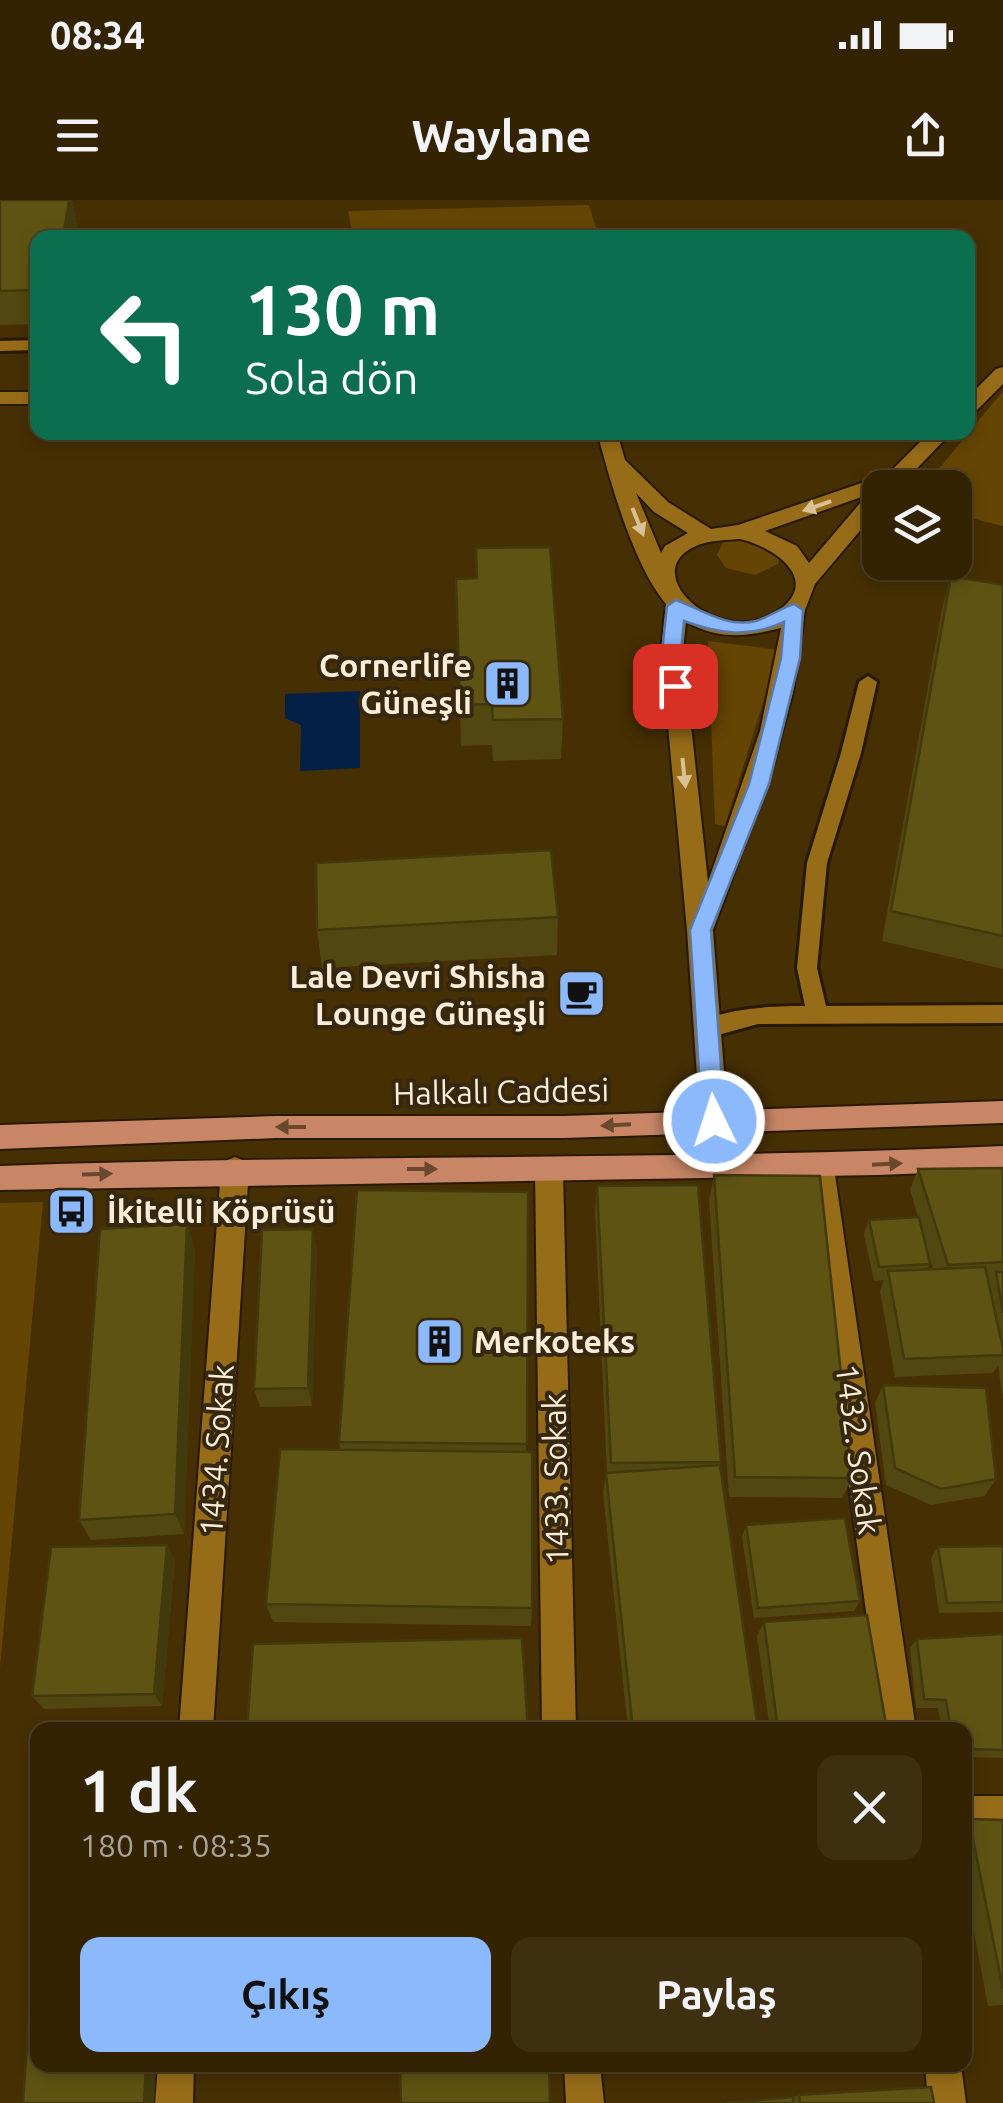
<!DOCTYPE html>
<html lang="tr">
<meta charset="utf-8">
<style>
:root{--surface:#342302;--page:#3f2f11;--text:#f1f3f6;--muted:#a9a499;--line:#4e4024;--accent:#8cb9fc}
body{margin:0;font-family:Ubuntu,sans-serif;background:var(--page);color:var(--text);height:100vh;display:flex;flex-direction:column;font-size:38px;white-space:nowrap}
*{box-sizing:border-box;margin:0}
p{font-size:32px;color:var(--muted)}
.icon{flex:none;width:55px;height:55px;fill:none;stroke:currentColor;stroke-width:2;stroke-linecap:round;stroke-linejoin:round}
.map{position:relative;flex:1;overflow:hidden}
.sheet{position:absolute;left:30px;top:1522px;width:942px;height:350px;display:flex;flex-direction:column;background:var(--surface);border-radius:20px;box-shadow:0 5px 15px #0003,0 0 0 2px var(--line)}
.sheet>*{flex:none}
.banner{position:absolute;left:30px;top:30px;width:945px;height:210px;border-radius:20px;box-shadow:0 5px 15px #0003,0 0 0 2px var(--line);background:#0b6e4f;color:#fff;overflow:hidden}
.fabs{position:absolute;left:862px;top:270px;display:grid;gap:20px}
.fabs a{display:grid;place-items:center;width:110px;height:110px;border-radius:20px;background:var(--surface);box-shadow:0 5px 15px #0003,0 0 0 2px var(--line);font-size:50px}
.pin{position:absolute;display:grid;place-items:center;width:85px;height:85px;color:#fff;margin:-42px;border-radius:20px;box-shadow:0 5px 15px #0006}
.me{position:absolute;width:110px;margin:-55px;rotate:356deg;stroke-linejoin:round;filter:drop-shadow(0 0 8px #0008)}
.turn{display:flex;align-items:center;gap:35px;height:210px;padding:0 50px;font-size:45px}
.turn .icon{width:130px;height:130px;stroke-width:2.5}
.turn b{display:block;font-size:70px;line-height:85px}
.round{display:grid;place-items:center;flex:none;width:105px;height:105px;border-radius:20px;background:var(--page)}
.overview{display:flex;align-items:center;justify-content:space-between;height:170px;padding:0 50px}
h1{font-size:60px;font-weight:700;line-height:75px}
.action{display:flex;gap:20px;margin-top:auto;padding:20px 50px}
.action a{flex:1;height:115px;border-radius:20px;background:var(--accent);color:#111;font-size:40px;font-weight:700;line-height:115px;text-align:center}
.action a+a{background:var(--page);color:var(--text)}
.status{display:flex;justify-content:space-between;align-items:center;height:70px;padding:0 50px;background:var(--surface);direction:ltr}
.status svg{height:28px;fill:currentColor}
header{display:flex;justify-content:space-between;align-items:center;height:130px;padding:0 50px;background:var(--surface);font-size:45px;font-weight:700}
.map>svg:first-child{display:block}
.green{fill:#654504}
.water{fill:#042047}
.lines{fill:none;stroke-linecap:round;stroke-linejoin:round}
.service-casing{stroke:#271902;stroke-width:6}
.minor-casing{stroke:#271902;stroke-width:4}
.primary-casing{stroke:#271902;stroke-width:4}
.service{fill:#976c19;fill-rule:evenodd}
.minor{fill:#976c19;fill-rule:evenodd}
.primary{fill:#c98666;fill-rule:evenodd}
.wall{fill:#524710;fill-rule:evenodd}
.shaded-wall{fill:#423a0d}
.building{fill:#5f5313;stroke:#423a0d;stroke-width:2.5}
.oneway{fill:#d9c095}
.oneway2{fill:#69482d}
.route{fill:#8cb9fc;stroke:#5b78a4;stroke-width:2.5}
.labels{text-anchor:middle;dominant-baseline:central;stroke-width:8;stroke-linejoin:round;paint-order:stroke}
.poi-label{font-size:32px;font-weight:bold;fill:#fcedd8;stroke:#36270f;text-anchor:end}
.street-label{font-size:32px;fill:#fcedd8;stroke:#36270f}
</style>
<div class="status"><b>08:34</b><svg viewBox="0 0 49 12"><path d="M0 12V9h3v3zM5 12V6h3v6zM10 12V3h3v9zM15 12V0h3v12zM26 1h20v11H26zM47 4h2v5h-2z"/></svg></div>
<header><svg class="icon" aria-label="menu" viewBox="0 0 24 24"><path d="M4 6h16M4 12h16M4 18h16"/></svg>Waylane<svg class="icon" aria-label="share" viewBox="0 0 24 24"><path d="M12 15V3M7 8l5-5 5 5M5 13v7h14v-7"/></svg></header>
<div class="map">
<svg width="1003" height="1903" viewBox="0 0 1003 1903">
<rect width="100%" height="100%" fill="#462f03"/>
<g class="green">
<path d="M589 5 599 37H353L348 11Z"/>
<path d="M1003 191V326L955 314V288L924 287Z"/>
<path d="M750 334 780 357 778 364 755 375 726 368 717 355 723 342Z"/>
<path d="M708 441 779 450 725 626 715 624Z"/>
<path d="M43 1002 0 1468V1003Z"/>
</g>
<path class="water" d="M360 491V568L300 571 301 525 285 518V494Z"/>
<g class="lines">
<defs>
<g id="service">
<path d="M38 140V150L0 151V141Z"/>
<path d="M868 476 877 482 861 553 827 663 817 768 826 806 1003 805V823L758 824 707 838 699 835 696 829C711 807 779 806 805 806L797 768 807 663 841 553 859 482Z"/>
</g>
<g id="minor">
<path d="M1003 167V184L975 212 968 214V197L996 169Z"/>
<rect x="0" y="192" width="38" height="12"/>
<path d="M597 232H617L625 260 668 302 711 329 738 325 888 274 930 232H952L898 288H880V307L815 384 805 410 793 492 772 570 713 730 728 921 724 929 714 932 704 929 700 921 687 730 661 451 666 404C633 364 611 284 597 232ZM636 293 654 312 688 333 665 346 661 353ZM867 295 809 363 797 346 765 331ZM740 339C772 346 823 379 778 411 720 452 630 369 701 344 713 340 728 340 740 339ZM686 422C719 440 746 437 781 428L760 531 708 682 683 451Z"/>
<path d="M820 956 830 960 834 968 916 1530H882L806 968 810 960Z"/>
<path d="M235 957 245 961 249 969 213 1530H179L221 969 225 961Z"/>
<path d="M549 957 559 961 563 969 576 1530H542L535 969 539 961Z"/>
<rect x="965" y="1596" width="38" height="34"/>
<path d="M158 1865H194L193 1903H155Z"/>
<path d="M564 1865H600L604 1903H566Z"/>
<path d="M925 1865H961L966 1903H928Z"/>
</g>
<g id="primary">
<path d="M1003 901V923L564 938H276L0 949V925L276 916H564Z"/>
<path d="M1003 946V970L878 975 0 990V966C334 954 669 961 1003 946Z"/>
</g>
</defs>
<use href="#service" class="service-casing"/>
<use href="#minor" class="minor-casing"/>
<use href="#primary" class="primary-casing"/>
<use href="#service" class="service"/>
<use href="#minor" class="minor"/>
<use href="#primary" class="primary"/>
</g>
<g class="wall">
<path d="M0 0H72L77 26 76 38H38V124L0 125Z"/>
<path d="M951 376 1003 385V769L882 741 942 409Z"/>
<path d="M456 379 563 519 561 559 493 561 492 545 461 546Z"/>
<path d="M558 717 557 755 322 768 317 730Z"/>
<path d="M1003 968V1199L998 1166 993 1173 895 1177 880 1091 884 1080 874 1081 864 1034 869 1020 918 1017 910 990 918 969ZM923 1036 933 1069H927L930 1064Z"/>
<path d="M714 975 852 1278 842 1298 729 1297 709 1001Z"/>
<path d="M597 986 721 1262 720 1267 758 1530H628L603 1293 606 1273H607L595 1012Z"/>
<path d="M528 992 526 1252 532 1408 531 1426 273 1422 266 1404 340 1249 339 1242Z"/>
<path d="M187 1024 195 1049 184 1334 91 1340 79 1320Z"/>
<path d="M317 1049 312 1206 260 1207 254 1189Z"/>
<path d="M883 1185 996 1279 985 1296 931 1305 886 1285 875 1203Z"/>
<path d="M746 1325 860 1401 854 1411 754 1418 742 1336Z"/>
<path d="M1003 1346V1412L939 1413 931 1358 938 1347Z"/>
<path d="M175 1360 162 1506 44 1509 32 1496Z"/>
<path d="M764 1422 887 1530H770L757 1436Z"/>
<path d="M1003 1434V1558L965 1557V1530H942L938 1508H916L910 1448 917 1439Z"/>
<path d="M969 1619 1003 1620V1805L988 1806 965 1685V1623Z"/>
<path d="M799 1895 934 1903H726L793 1897Z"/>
</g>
<g class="shaded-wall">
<path d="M69 0H72L77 26 76 38H63Z"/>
<path d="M187 1024 195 1049 184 1334 175 1314Z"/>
<path d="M313 1029 317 1049 312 1206 308 1188Z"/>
<path d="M167 1345 175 1360 162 1506 154 1494Z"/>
<path d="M146 1865H156L154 1903H144Z"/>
</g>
<g class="building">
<path d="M0 0H69L63 38H38V90L0 91Z"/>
<path d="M550 347 563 519 493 520 492 504 460 505 456 379 477 378 476 348Z"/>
<path d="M951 376 1003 385V736L891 711Z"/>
<path d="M551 650 558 717 317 730 316 663Z"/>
<path d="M1003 968V1062L948 1065 918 969Z"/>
<path d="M714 975 820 976 852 1278 735 1277Z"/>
<path d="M698 985 721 1262 611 1263 597 986Z"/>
<path d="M357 990 528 992 527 1244 339 1242Z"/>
<path d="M919 1017 930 1064 879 1067 869 1020Z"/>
<path d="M187 1024 175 1314 79 1320 100 1029Z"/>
<path d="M313 1029 308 1188 254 1189 262 1030Z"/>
<path d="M985 1067 1003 1148V1155L904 1159 888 1071Z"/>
<path d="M996 1072H1003V1113Z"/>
<path d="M883 1185 986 1188 996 1279 941 1289 895 1268Z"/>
<path d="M280 1249 532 1252V1408L266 1404Z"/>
<path d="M720 1265 758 1530H633L606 1273Z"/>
<path d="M845 1318 860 1401 758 1408 746 1325Z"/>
<path d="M167 1345 154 1494 32 1496 51 1347Z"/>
<path d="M1003 1346V1402L947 1403 938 1347Z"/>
<path d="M867 1415 887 1530H778L764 1422Z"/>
<path d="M1003 1434V1550L965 1549V1530H951L946 1500 924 1499 917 1439Z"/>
<path d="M522 1438 528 1530H247L253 1444Z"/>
<path d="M969 1619 1003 1620V1789Z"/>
<path d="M32 1772H38V1865H146L144 1903H23Z"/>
<path d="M400 1865H549L550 1903H401Z"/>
<path d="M931 1887 934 1903H800L799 1895Z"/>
<path d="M793 1897V1903H726Z"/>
</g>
<defs><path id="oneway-solid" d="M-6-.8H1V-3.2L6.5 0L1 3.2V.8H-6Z" transform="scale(2.5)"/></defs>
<g class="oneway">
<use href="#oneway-solid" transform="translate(817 306) rotate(161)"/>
<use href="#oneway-solid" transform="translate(638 322) rotate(68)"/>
<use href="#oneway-solid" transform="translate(684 573) rotate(84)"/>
</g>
<g class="oneway2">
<use href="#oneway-solid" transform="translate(616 925) rotate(177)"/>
<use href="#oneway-solid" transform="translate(291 927) rotate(180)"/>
<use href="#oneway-solid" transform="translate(887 964) rotate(-3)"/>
<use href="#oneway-solid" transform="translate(422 969)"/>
<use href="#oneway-solid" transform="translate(97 974) rotate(-2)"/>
</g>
<path class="route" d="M676 400C701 409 726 428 756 421 769 417 781 408 794 404L803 410 800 458 769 584 711 730 725 921 714 930 702 921 690 730 749 584 781 458 784 422C750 438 719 434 684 421L681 452 685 486 675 493 666 486 662 452 667 406Z"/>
<defs>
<symbol id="building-square" viewBox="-11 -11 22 22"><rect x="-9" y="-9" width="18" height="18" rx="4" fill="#8cb9fc" stroke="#36270f"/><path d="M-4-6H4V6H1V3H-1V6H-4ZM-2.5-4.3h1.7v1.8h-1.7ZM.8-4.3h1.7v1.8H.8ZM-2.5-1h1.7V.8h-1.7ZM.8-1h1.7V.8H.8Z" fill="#111"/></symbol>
<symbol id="cafe-square" viewBox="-11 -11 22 22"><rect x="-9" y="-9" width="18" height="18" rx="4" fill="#8cb9fc" stroke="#36270f"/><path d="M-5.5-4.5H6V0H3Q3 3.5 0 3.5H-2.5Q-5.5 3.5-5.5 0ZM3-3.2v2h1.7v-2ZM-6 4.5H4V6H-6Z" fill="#111"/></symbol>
<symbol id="bus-square" viewBox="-11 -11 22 22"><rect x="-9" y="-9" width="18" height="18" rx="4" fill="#8cb9fc" stroke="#36270f"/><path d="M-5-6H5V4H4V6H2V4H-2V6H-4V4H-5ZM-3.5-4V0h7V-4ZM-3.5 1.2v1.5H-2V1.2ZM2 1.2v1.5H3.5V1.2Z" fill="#111"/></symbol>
</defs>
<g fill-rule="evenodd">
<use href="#building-square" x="480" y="456" width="55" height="55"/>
<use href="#cafe-square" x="554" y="766" width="55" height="55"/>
<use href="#bus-square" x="44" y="984" width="55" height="55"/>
<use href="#building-square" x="412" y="1114" width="55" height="55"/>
</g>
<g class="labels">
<g class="poi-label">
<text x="472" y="465">Cornerlife<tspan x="472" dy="37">Güneşli</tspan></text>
<text x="546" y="776">Lale Devri Shisha<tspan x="546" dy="37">Lounge Güneşli</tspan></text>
<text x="107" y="1011" text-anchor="start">İkitelli Köprüsü</text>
<text x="474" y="1141" text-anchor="start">Merkoteks</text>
</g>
<g class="street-label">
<text transform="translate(501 891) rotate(-1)">Halkalı Caddesi</text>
<text transform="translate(859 1249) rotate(82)">1432. Sokak</text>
<text transform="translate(216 1250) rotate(-86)">1434. Sokak</text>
<text transform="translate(555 1279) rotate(-91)">1433. Sokak</text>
</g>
</g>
</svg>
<div class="fabs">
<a><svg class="icon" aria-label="layers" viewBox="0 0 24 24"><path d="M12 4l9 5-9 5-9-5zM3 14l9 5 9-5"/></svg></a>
</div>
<div class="pin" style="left:675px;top:486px;background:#d93025"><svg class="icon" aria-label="arrive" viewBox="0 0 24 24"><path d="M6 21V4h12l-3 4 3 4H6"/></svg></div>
<svg class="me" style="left:714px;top:921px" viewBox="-20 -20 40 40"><circle r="17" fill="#8cb9fc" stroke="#fff" stroke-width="3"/><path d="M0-11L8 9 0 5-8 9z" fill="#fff"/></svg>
<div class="banner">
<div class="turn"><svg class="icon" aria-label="left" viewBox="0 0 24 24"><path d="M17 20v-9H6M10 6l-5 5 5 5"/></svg><div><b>130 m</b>Sola dön</div></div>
</div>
<section class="sheet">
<div class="overview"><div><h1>1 dk</h1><p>180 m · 08:35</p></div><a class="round"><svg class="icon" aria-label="close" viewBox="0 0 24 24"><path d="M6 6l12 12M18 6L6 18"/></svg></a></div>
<div class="action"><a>Çıkış</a><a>Paylaş</a></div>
</section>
</div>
